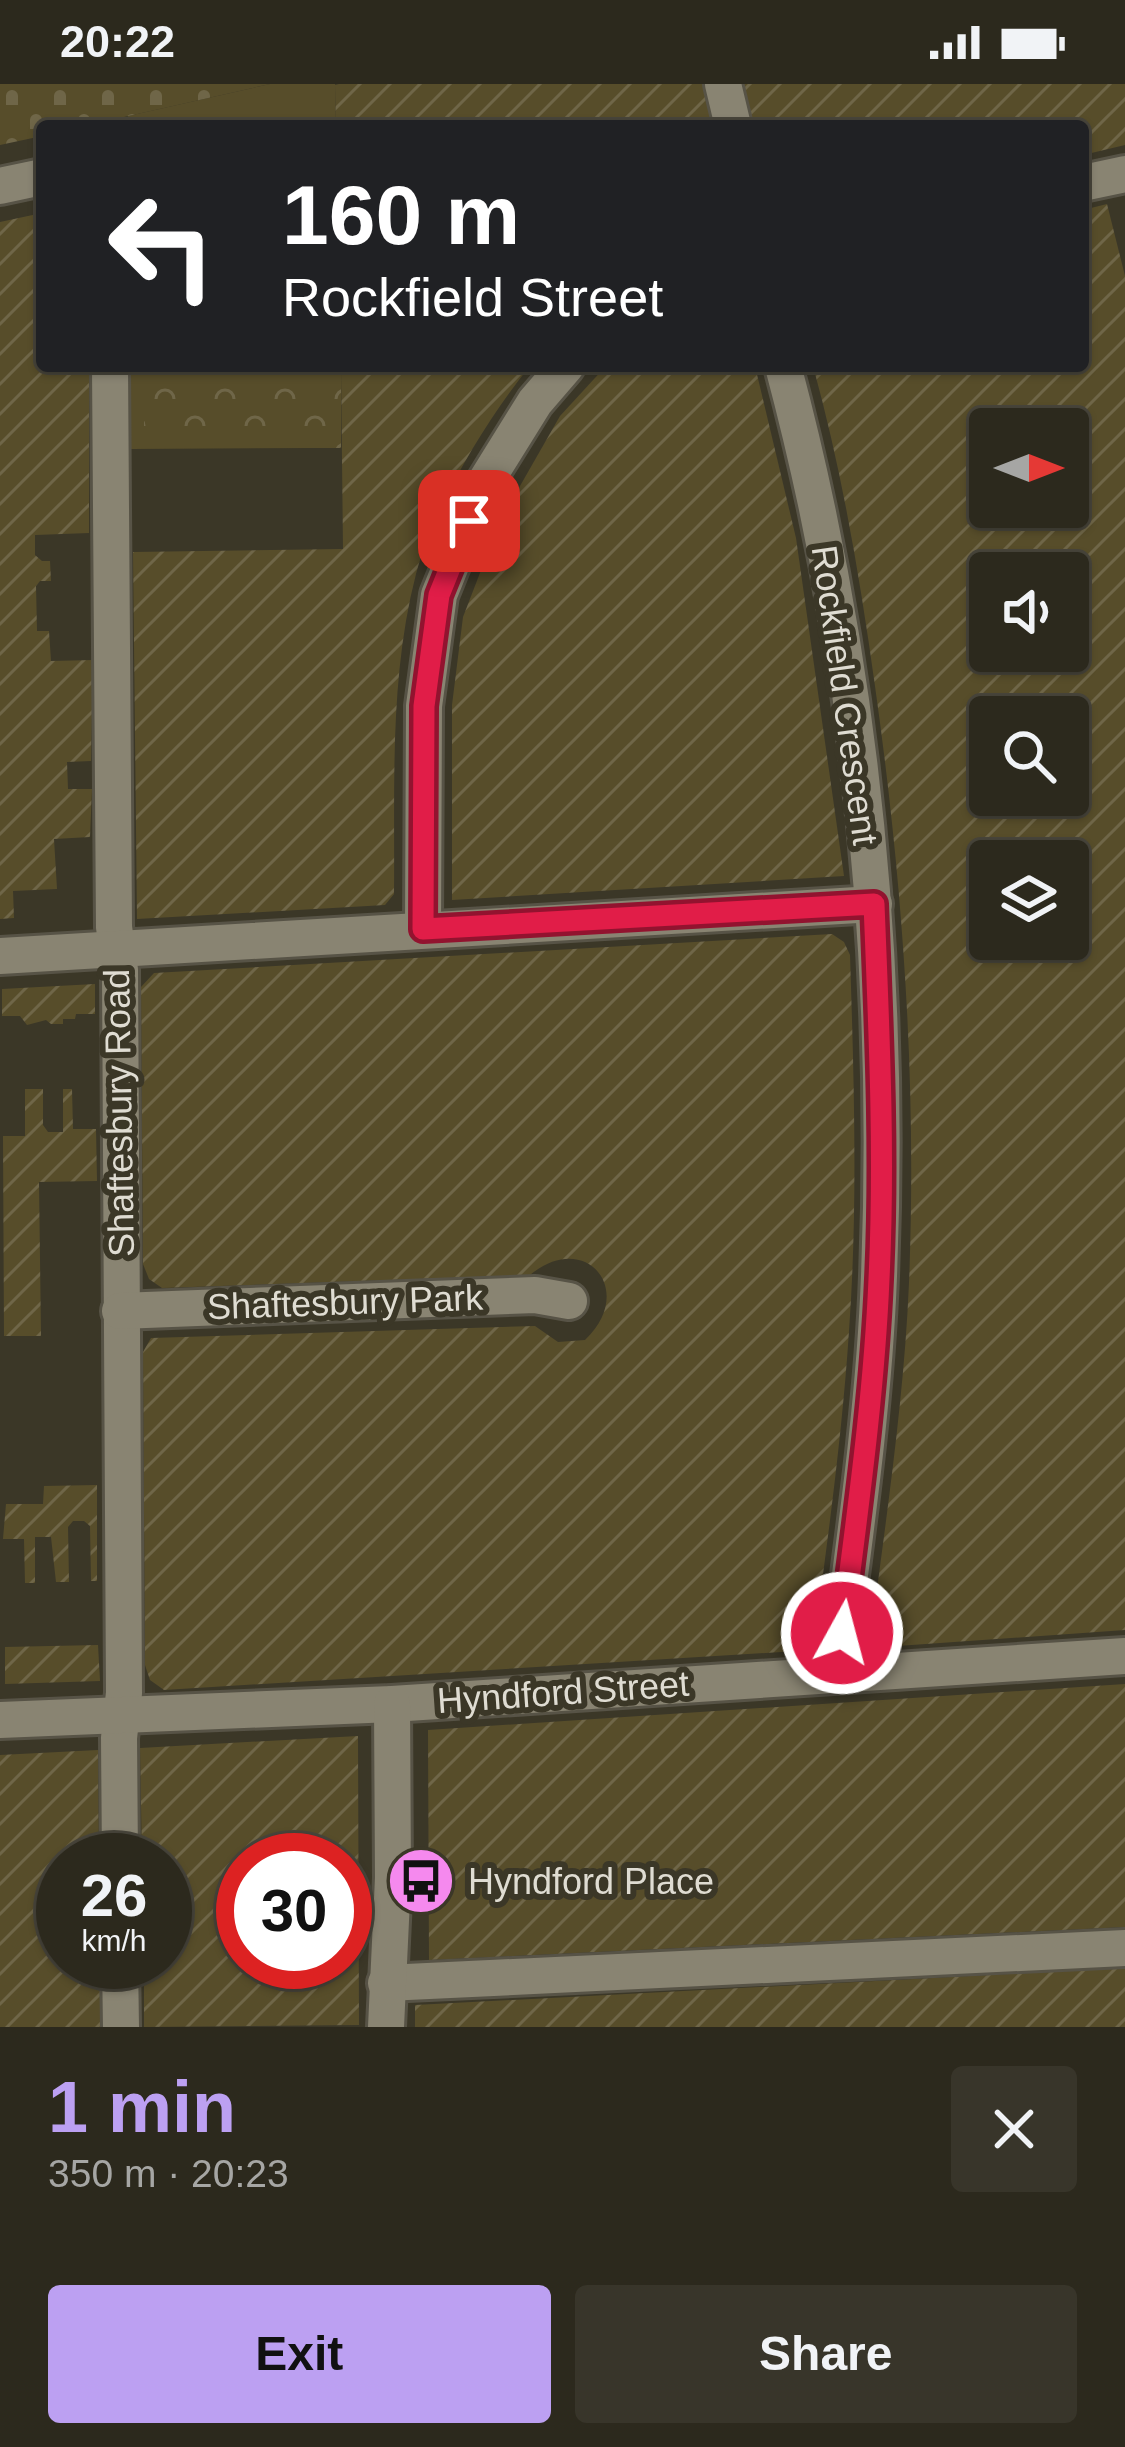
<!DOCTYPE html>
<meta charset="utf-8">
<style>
:root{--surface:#2c291d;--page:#38352a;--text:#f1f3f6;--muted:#a6a6a4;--line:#48453b;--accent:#bca0f2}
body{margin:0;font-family:Arial,sans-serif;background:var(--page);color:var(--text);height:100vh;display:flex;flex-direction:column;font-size:45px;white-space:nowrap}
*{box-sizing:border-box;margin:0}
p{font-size:39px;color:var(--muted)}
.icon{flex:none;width:66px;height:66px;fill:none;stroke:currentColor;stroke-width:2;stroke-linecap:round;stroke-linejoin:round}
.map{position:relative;height:1943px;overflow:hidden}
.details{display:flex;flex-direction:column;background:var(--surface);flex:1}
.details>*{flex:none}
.banner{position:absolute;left:36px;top:36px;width:1053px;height:252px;border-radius:12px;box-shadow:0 3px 9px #0004,0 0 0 3px var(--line);background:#202124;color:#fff;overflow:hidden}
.needle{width:78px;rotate:90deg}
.controls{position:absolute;left:969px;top:324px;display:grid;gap:24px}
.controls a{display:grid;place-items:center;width:120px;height:120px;border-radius:12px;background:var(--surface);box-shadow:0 3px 9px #0004,0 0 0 3px var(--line);font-size:60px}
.speed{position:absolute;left:36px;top:1749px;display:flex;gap:24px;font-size:60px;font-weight:700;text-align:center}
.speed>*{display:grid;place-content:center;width:156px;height:156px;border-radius:50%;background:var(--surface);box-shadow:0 3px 9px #0004,0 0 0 3px var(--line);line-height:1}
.speed small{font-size:30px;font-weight:400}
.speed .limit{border:18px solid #d22;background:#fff;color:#111}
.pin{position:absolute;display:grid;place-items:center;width:102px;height:102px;color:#fff;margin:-51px;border-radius:24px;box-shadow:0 6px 18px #0006}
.me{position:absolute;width:132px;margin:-66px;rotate:7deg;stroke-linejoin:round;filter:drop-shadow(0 0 9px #0008)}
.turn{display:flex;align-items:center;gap:42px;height:252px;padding:0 48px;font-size:54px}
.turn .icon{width:156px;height:156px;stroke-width:2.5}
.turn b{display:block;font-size:84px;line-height:102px}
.round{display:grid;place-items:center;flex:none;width:126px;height:126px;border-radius:12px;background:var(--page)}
.summary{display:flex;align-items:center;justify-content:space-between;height:204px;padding:0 48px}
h1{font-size:72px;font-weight:700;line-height:90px;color:var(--accent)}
.action{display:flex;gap:24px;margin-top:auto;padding:24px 48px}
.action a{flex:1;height:138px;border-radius:12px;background:var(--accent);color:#111;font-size:48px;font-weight:700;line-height:138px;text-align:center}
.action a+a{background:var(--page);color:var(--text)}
.status{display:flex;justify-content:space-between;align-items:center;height:84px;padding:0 60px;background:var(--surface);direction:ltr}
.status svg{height:33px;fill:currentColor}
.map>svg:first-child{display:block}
.grass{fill:#574d2a}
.forest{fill:url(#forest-crowns)}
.cemetery{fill:url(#cemetery-stones)}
.garden{fill:url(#garden-furrows);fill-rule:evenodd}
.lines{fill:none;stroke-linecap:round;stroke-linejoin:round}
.street-casing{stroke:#575346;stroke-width:42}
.street{stroke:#898472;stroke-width:36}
.route-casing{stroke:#92132f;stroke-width:30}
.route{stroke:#e11d48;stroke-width:21}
.labels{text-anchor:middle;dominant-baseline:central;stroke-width:12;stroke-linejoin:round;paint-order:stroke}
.street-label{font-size:36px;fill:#dfdcd2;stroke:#3b3727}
.poi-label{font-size:36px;fill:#dfdcd2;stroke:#3b3727;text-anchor:start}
</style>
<div class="status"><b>20:22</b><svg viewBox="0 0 49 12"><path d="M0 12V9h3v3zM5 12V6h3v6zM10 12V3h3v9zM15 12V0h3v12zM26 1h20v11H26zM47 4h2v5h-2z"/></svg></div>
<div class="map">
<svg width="1125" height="1943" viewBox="0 0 1125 1943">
<defs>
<pattern id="forest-crowns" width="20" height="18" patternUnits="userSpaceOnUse" patternTransform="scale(3)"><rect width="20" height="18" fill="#574d2a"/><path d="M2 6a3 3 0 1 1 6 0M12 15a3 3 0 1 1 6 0" fill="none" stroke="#6f6648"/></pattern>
<pattern id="cemetery-stones" width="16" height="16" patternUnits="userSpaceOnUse" patternTransform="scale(3)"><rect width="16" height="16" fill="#574d2a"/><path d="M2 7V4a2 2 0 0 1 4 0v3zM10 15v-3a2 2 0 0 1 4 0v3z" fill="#6f6648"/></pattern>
<pattern id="garden-furrows" width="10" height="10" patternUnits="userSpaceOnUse" patternTransform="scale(3)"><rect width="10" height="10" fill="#574d2a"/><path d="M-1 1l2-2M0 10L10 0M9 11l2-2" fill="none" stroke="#6f6648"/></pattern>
</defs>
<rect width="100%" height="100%" fill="#3b3727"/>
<g class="grass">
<path d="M270 0H335L336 42H128V32Z"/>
<path d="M131 282H144L145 348 312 349V364L131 365Z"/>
</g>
<path class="forest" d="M144 282H341V364H312L311 349H144Z"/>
<path class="cemetery" d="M0 0H270L84 42H42V52L0 61Z"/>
<g class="garden">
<path d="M709 0 720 42H336L335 1 339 0Z"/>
<path d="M736 0H1125V61L1083 71V42H747Z"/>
<path d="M1107 120 1125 192V1546L883 1563 871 1551C886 1434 904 1317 909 1199 917 999 903 800 875 602 860 494 842 387 813 282H1083V126ZM990 345H1068V423H990ZM990 489H1068V567H990ZM990 633H1068V711H990ZM990 777H1068V855H990Z"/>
<path d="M42 129V282H89V449L35 451V471L42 477H50L51 497H40L36 502 37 547H49L51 577 93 576 91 677 67 678 68 705H92L90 753 54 755 57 805 13 807 14 834 0 835V138Z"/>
<path d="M341 282H530C486 336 434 422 416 490 389 594 395 704 394 810L385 821 137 835 133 468 343 465Z"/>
<path d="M606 282H755L796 454 844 792 452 816V621L463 533 500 437 560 332Z"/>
<path d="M832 850 844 858 850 871C854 996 858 1122 849 1247 842 1354 827 1460 813 1566L164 1606 150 1596 145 1581 143 1268 151 1254 535 1242 558 1258 585 1256C637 1207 586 1145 530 1191L162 1204 149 1195 143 1180 141 903 154 889Z"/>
<path d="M95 900V930H76L75 935H63V940H51L46 936 27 941 20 932H2V905Z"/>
<path d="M25 1005H43V1041L48 1048H63V1005H72L73 1045H96L97 1097 39 1098 41 1252H4L3 1052H25Z"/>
<path d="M97 1401V1497H91L90 1442 84 1437H73L68 1443 69 1498H56L51 1453H35V1499H25L24 1455H3L6 1420H43L44 1402Z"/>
<path d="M98 1561 100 1597 5 1600V1563Z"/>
<path d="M1125 1600V1843L429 1876 428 1646Z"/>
<path d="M358 1652 359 1941 144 1943V1878H165V1776H142L140 1664ZM243 1776H345V1878H243Z"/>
<path d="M98 1666 99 1776H63V1878H100L101 1943H0V1671Z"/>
<path d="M1125 1884V1943H415V1921Z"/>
</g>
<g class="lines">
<defs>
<g id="street">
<path d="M723 0 733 42"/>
<path d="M1083 99 1125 90"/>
<path d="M0 102 42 93"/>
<path d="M110 282 114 843 120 886 124 1609 119 1654 120 1776"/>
<path d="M783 282C862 578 891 886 879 1192 874 1325 854 1458 837 1590"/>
<path d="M423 846 424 622 439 511 484 400 535 318 566 282"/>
<path d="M0 872 874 820"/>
<path d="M120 1227 535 1211 569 1217"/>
<path d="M0 1636 392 1620 1125 1572"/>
<path d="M120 1878 121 1943"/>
<path d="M386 1899 1125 1864"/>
<path d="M386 1943 393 1794 392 1620"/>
</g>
</defs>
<use href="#street" class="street-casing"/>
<use href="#street" class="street"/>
</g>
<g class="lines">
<defs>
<path id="route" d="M469 437 439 511 424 622 423 845 874 820C879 945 885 1070 879 1195 874 1313 857 1431 842 1549"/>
</defs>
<use href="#route" class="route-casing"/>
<use href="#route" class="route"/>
</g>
<defs>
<symbol id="bus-disc" viewBox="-11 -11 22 22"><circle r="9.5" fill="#f589ee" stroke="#3b3727"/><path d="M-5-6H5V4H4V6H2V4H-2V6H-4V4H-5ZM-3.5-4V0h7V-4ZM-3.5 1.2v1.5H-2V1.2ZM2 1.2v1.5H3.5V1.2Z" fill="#111"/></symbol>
</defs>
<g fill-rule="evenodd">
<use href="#bus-disc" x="383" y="1759" width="76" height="76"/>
</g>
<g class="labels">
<g class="street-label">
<text transform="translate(845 611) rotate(82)">Rockfield Crescent</text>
<text transform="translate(119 1029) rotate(-91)">Shaftesbury Road</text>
<text transform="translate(345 1218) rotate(-2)">Shaftesbury Park</text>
<text transform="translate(563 1608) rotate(-4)">Hyndford Street</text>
</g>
<g class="poi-label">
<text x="468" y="1797">Hyndford Place</text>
</g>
</g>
</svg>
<div class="controls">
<a><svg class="needle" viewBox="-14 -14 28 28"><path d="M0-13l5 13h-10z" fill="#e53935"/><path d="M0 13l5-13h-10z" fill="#a6a6a4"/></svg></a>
<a><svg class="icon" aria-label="sound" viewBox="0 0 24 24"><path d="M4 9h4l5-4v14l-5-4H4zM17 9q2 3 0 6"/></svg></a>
<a><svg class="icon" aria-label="search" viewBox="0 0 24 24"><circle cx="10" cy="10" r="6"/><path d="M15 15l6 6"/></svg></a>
<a><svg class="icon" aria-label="layers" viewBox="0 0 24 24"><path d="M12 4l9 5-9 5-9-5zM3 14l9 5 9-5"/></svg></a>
</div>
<div class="speed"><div>26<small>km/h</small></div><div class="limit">30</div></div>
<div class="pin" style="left:469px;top:437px;background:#d93025"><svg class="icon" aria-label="arrive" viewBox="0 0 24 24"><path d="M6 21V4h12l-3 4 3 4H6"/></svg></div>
<svg class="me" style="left:842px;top:1549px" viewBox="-20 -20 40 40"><circle r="17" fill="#e11d48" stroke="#fff" stroke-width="3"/><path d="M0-11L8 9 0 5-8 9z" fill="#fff"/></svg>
<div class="banner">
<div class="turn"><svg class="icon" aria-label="left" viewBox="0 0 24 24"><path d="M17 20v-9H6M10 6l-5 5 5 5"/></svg><div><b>160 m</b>Rockfield Street</div></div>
</div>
</div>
<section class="details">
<div class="summary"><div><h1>1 min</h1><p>350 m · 20:23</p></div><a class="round"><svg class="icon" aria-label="close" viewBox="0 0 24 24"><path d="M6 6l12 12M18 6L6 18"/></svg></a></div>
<div class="action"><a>Exit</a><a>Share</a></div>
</section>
